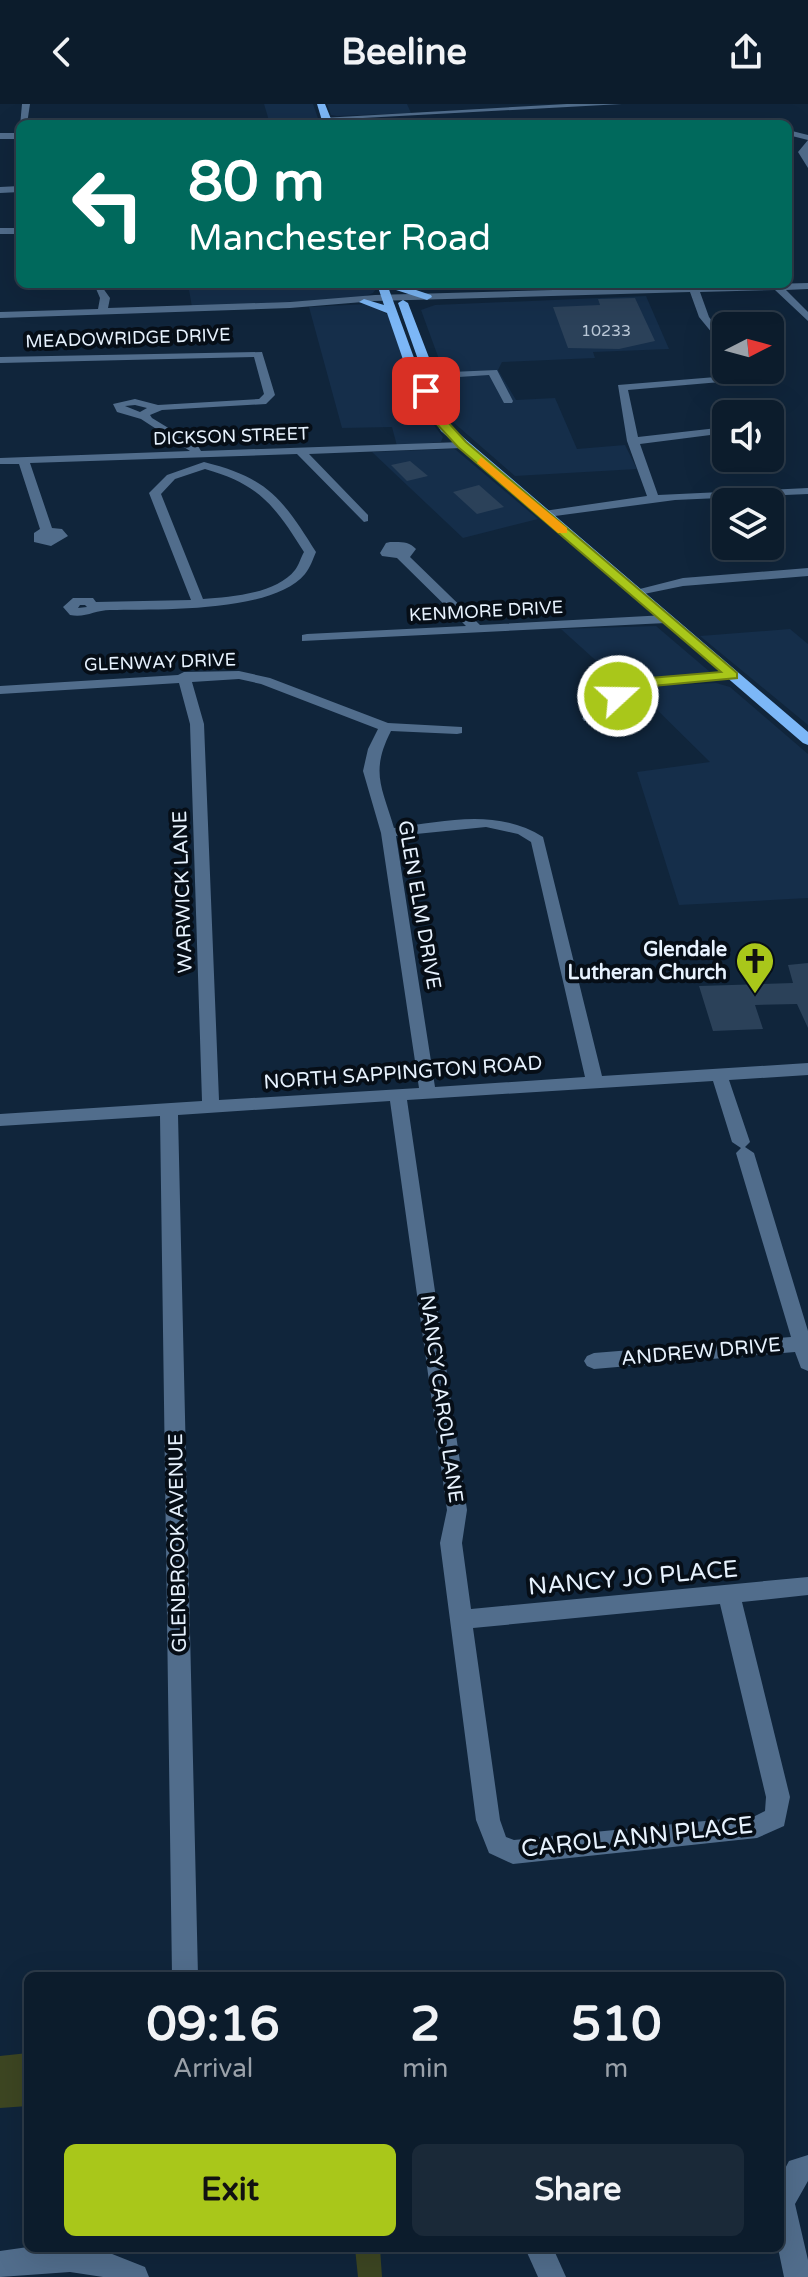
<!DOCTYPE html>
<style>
:root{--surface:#0c1c2c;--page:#1a2938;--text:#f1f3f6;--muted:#9aa1a9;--line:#2c3a48;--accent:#a9c71a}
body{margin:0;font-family:"Varela Round",sans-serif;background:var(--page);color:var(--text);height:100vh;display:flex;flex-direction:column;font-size:30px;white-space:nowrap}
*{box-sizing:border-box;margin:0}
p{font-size:26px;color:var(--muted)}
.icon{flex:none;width:44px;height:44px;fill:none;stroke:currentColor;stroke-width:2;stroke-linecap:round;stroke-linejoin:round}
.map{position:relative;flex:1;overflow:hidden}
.sheet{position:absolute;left:24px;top:1868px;width:760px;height:280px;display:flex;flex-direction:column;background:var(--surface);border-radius:12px;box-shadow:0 8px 32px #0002,0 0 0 2px var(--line)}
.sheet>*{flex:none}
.top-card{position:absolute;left:16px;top:16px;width:776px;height:168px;border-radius:12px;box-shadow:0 8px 32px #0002,0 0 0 2px var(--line);background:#00695c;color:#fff;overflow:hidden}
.needle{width:52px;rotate:84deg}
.tools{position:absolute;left:712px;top:208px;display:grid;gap:16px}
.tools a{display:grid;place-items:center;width:72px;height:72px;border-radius:12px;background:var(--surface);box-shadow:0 8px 32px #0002,0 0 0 2px var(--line);font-size:40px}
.pin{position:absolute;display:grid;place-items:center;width:68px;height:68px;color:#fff;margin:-34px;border-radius:16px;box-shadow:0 4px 12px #0006}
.me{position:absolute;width:88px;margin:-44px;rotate:69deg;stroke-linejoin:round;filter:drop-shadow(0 0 6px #0008)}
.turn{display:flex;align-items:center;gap:28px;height:168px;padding:0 40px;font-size:36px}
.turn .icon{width:104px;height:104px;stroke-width:2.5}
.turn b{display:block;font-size:56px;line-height:68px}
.eta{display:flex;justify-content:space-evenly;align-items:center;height:136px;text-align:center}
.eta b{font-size:48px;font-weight:700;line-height:56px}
.button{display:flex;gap:16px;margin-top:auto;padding:16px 40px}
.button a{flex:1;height:92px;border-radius:12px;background:var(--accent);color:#111;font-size:32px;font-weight:700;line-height:92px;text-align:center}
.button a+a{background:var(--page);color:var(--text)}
header{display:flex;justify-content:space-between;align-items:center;height:104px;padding:0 40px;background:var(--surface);font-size:36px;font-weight:700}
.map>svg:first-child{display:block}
.built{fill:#152e4a}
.green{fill:#3d4622}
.building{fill:#2b4159}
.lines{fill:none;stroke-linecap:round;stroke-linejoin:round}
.minor{fill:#516d8c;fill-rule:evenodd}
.major{fill:#7cb7f7;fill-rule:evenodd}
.route{fill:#a9c71a;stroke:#6e8111;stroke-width:2}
.slow{fill:#f59e0b}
.labels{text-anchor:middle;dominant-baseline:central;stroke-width:8;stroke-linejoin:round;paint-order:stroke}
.number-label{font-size:16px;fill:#b8c6d5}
.far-street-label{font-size:18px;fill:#e7f2fe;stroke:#060e17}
.street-label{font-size:20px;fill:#e7f2fe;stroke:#060e17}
.poi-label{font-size:20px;font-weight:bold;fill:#e7f2fe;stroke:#060e17;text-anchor:end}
.near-street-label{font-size:24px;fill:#e7f2fe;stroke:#060e17}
</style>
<header><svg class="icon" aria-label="back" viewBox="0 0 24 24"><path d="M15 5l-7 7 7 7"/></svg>Beeline<svg class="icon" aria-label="share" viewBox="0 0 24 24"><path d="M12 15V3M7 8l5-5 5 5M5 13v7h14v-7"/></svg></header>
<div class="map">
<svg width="808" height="2173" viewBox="0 0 808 2173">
<rect width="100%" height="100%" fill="#10253b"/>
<g class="built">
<path d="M264 0H313L320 20H270Z"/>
<path d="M327 0H407L411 9 337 12 331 11Z"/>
<path d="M188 180H378V182L373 189 360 194 192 203Z"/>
<path d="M646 192 669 245 593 248 595 254 502 258 498 266 516 296 555 294 577 345 625 341 637 365 515 372 453 318 440 288V258L421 206 435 201Z"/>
<path d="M367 200 389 211 409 273 426 311 443 333 441 338 397 342 392 323 342 324 309 203Z"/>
<path d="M454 345 456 346 538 415 463 434 372 348Z"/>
<path d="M656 522 710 568 707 571 623 581 561 525Z"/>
<path d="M790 525 808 540V621L700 532Z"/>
<path d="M716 579 730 583 808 650V794L679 801 637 668 710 658 639 588 651 582Z"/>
</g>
<g class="green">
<path d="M28 1949V2002L0 2004V1952Z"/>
<path d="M355 2144H380L382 2173H358Z"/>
</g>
<g class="building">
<path d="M635 194 655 237 619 245 568 244 553 203 600 201 598 195Z"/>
<path d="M410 357 428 372 407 377 391 361Z"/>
<path d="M479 381 504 403 477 410 453 388Z"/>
<path d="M808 859V924L797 900 755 901 763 925 713 927 699 882 793 879 788 861Z"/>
</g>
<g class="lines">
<g class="minor">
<path d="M22 0H30L27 20 20 22Z"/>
<path d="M567 0H622L326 16 322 14Z"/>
<path d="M788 26 808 31V64L798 48 808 36 788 31Z"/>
<rect x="0" y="29" width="20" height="6"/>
<path d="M20 82V88L0 89V83Z"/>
<rect x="0" y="124" width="20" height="6"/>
<path d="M808 179V185L786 186 808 208V217L775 186 700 188 709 213 726 236V246L699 213 690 188 375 197 290 204 0 214V208L98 205 100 194 94 180H100L110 194 108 204 290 198 375 191Z"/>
<path d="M262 248 275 291 266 300 162 306 150 311 152 314 198 342 201 347 462 338 468 341 462 344 309 350 368 411V417L364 418 297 350 30 359 52 424 62 425 68 432 51 442 34 438V429L40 425 19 360H0V354L190 347 141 315 117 308 113 300 135 295 158 301 259 295 264 290 254 253 0 259V253ZM135 301 147 304 140 308 125 302Z"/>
<path d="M497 266 513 297 512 299H504L489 271 428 275 423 272 428 269Z"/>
<path d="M728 272 732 273V277L628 286 638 333 726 323V329L640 340 658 391 808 384V390L675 396 540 414V408L544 407 647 392 627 337 618 281Z"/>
<path d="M204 358C268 374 282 394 316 448 313 455 310 464 305 470 273 509 158 505 110 506 95 506 86 514 70 511L63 503 73 494H93L96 498 191 496 149 389 167 371ZM205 365C259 380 275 402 304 448 301 453 299 461 295 466 276 490 231 493 203 495L161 390 175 375ZM80 501H85L87 503 78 504Z"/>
<path d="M390 438C400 438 409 437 416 445L410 453 480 521 666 511 672 515 666 519 302 537V531L307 530 466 522 397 454 382 452 380 449 386 439Z"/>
<path d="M808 464V472L683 482 634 492 628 488 683 474Z"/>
<path d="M239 567 270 574 388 619 462 623V629L457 630 391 627C370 668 382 683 394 724 445 717 497 704 543 733L602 972 808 959V971L729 976 750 1038 745 1043 754 1049 808 1227V1267L801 1264 795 1248 594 1265 587 1262 584 1257 587 1252 594 1249 791 1233 736 1049 741 1044 732 1038 713 977 407 996 467 1406 462 1439 471 1505 808 1473V1491L742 1498 790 1693 784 1722 757 1734 513 1760 489 1749 476 1716 440 1439 447 1406 390 997 178 1011 198 1872H172L160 1012 0 1022V1010L202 997 190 620 179 579 0 590V582L178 571 184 568ZM239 575 261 580 378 625 368 645 363 667 381 729 419 984 219 996 204 620 192 578ZM486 723 518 730 531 738 585 973 435 983 396 732ZM720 1500 766 1693 765 1707 755 1712 514 1736 506 1733 500 1716 473 1524Z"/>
<path d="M732 567 739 571 737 574 642 583 594 617H584L582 614 633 576Z"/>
<path d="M808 2051V2077L795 2100 808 2156V2173H784L778 2144H780V2074L789 2057Z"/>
<path d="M28 2143 97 2144 145 2163 149 2173H103L70 2168 0 2173V2147Z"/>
<path d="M525 2144H553L566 2173H538Z"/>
</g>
<g class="major">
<path d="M317 0H325L333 20H323Z"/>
<path d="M377 180H387L421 273V264L398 199 403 196 408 199 433 264 430 289 450 322 808 628V641L803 639 441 327 409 273 387 209 359 198 364 195 384 201Z"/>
<path d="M398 180 431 191 432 193 427 196 393 185V181Z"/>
</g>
</g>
<path class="route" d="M422 285H430L445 315 466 338 737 569V574L642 583 623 595H613V589L638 575 721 568 458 343 434 317Z"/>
<path class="slow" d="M481 353 567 424V429H558L477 359Z"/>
<defs>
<symbol id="church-pin" viewBox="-11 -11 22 30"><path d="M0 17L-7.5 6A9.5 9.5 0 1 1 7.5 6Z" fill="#a9c71a" stroke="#060e17"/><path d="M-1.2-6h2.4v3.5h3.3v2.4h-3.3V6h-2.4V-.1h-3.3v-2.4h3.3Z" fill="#111"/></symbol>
</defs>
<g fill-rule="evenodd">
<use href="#church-pin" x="733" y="835" width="44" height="60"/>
</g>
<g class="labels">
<g class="number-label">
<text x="606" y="227">10233</text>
</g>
<g class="far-street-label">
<text transform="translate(128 234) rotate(-2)">MEADOWRIDGE DRIVE</text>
<text transform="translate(231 332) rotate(-2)">DICKSON STREET</text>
<text transform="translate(486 507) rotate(-3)">KENMORE DRIVE</text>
<text transform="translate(160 558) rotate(-2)">GLENWAY DRIVE</text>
</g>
<g class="street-label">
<text transform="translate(183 788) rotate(-92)">WARWICK LANE</text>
<text transform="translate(419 801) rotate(80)">GLEN ELM DRIVE</text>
<text transform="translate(403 969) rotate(-4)">NORTH SAPPINGTON ROAD</text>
<text transform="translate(701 1248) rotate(-5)">ANDREW DRIVE</text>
<text transform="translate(441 1295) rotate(82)">NANCY CAROL LANE</text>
<text transform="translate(178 1439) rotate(-91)">GLENBROOK AVENUE</text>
</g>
<g class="poi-label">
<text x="727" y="846">Glendale<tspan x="727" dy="23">Lutheran Church</tspan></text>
</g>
<g class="near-street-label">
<text transform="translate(633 1474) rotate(-5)">NANCY JO PLACE</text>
<text transform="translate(637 1733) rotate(-6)">CAROL ANN PLACE</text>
</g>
</g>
</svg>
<div class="tools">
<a><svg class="needle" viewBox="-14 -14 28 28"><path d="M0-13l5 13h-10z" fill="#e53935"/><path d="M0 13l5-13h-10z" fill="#9aa1a9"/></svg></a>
<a><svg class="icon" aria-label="sound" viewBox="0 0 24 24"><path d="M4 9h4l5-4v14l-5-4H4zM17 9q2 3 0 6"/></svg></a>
<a><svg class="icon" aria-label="layers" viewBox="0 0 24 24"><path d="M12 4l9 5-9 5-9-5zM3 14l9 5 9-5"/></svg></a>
</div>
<div class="pin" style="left:426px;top:287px;background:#d93025"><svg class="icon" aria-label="arrive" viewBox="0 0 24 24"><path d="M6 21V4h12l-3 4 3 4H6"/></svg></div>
<svg class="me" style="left:618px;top:592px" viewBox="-20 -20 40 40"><circle r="17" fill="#a9c71a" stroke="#fff" stroke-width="3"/><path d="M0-11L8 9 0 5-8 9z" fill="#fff"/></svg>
<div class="top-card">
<div class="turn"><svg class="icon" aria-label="left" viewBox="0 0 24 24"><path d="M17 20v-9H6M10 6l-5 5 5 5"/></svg><div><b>80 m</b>Manchester Road</div></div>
</div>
<section class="sheet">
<div class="eta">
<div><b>09:16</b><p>Arrival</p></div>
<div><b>2</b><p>min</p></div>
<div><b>510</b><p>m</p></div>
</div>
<div class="button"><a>Exit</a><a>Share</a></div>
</section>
</div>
